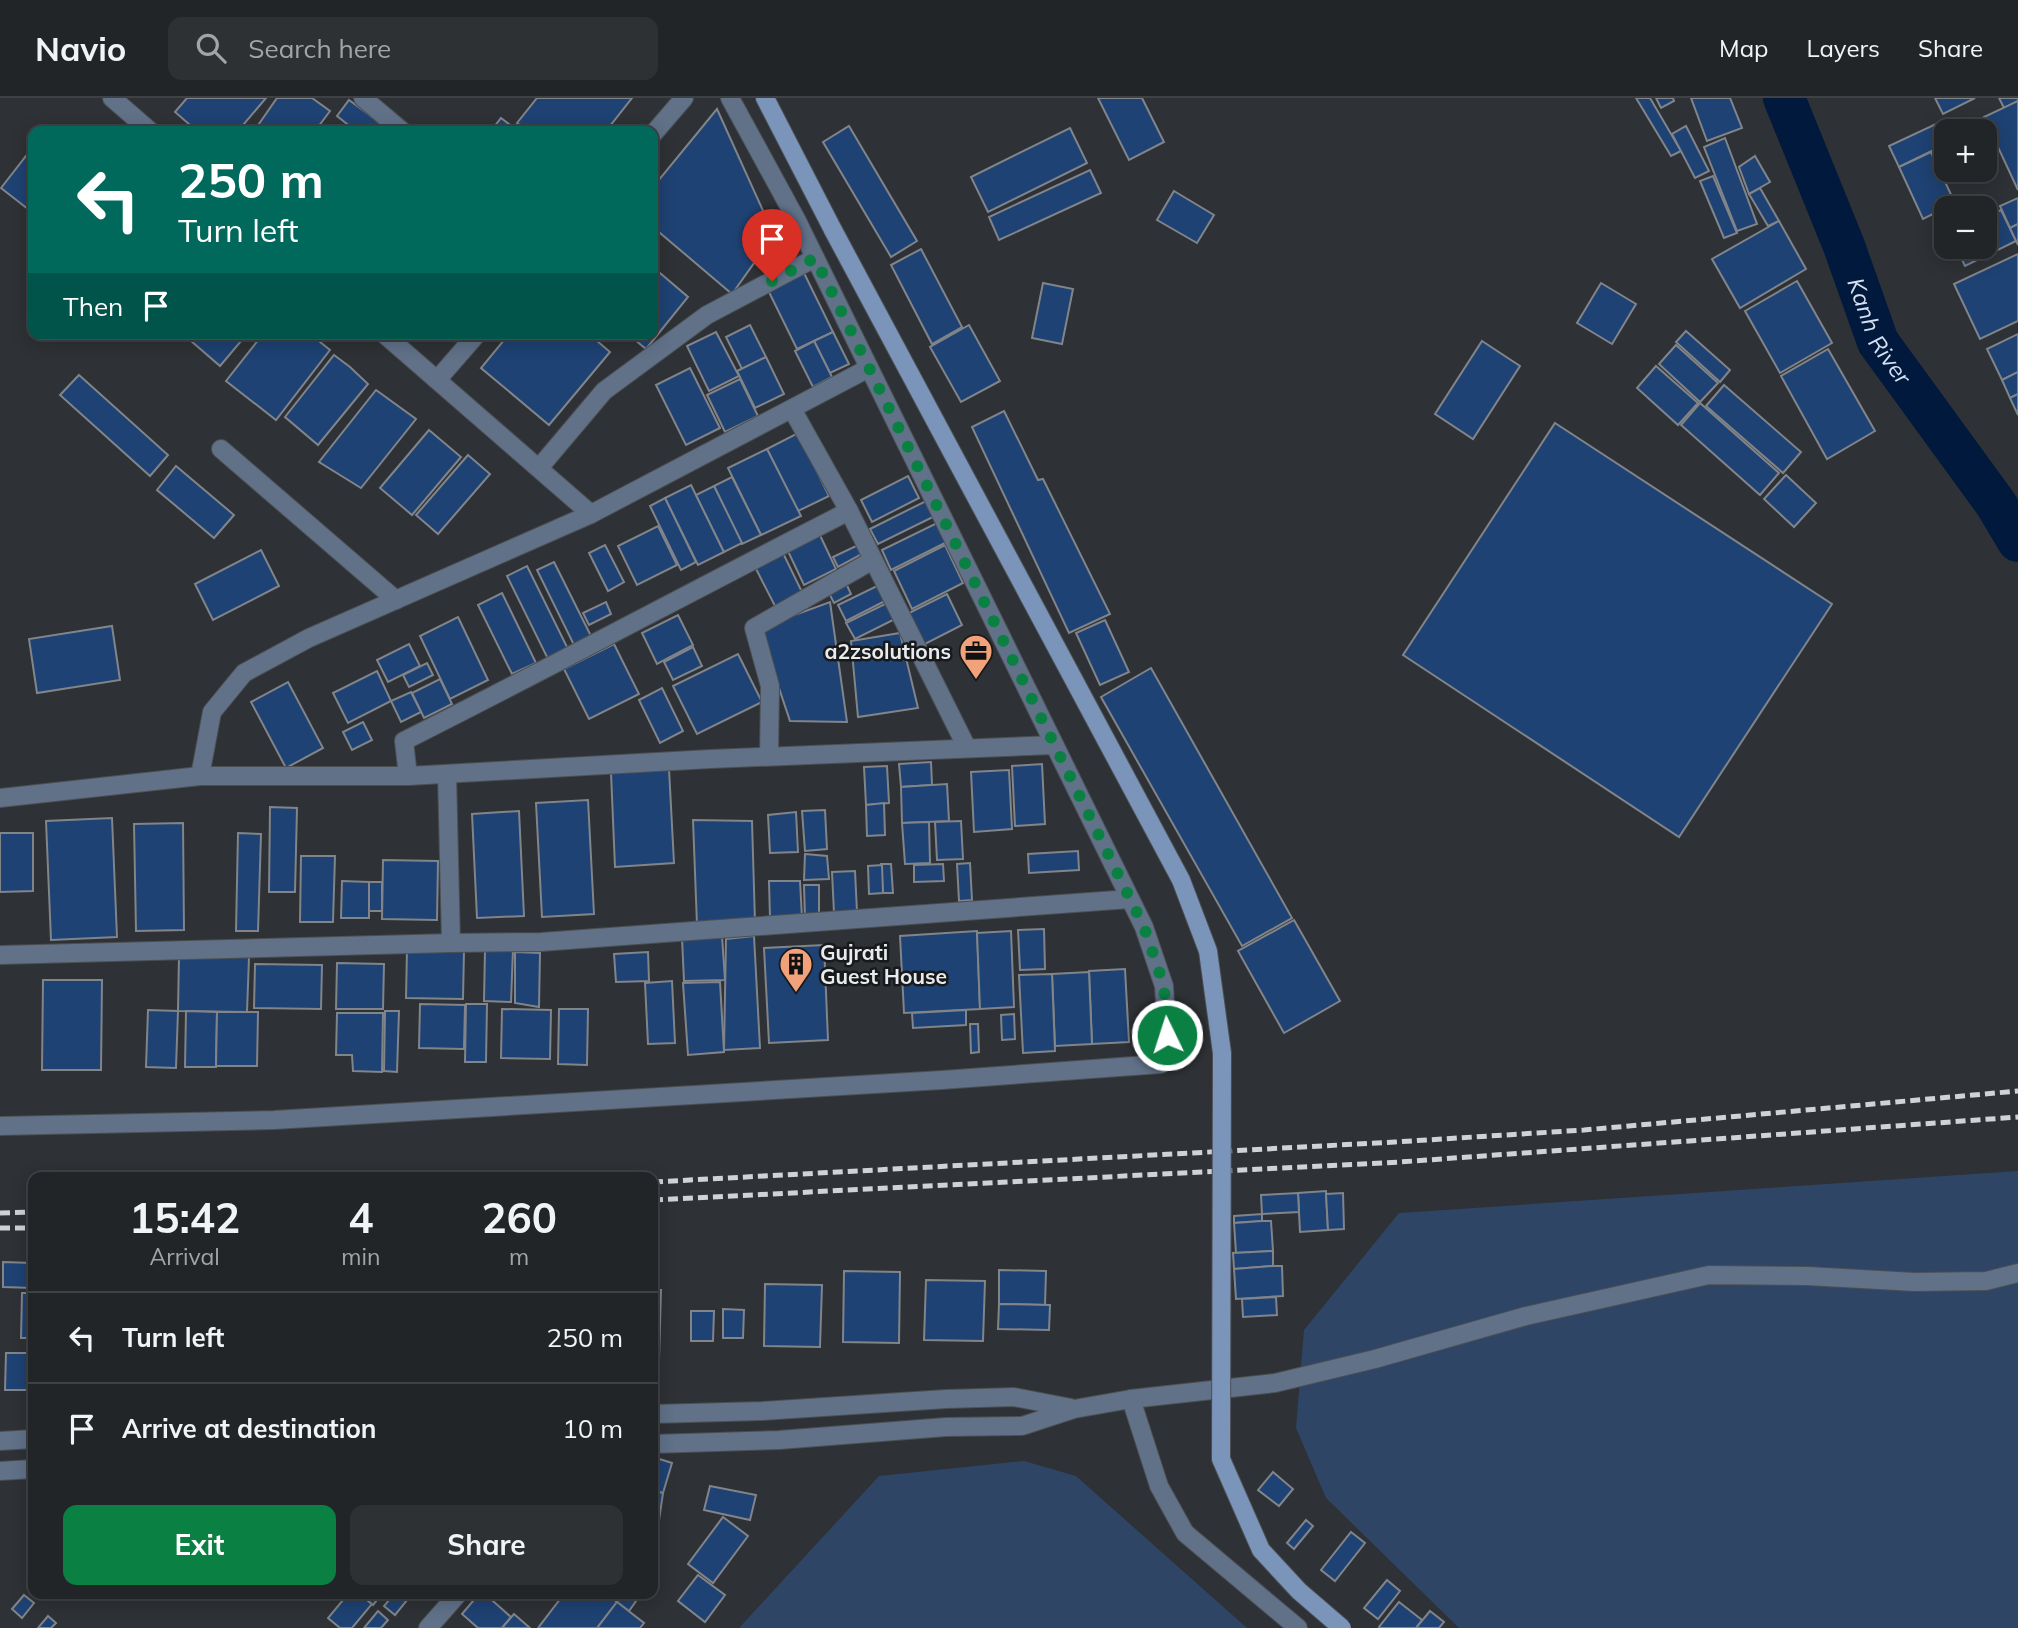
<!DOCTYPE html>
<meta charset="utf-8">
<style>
:root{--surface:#222528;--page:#2e3134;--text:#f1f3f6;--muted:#a2a5a8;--line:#3f4245;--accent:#0b8043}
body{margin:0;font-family:Mulish,sans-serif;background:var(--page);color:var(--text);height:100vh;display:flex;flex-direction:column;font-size:26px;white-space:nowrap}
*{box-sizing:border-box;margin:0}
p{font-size:23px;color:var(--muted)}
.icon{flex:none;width:38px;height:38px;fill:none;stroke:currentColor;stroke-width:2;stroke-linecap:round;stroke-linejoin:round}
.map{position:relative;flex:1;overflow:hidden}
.drawer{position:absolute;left:28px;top:1074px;width:630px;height:427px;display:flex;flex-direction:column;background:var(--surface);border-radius:14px;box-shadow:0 4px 18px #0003,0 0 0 2px var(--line)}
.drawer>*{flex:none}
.guide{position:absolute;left:28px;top:28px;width:630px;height:214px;border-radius:14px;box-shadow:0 4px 18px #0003,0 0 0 2px var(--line);background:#00695c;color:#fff;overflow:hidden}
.fabs{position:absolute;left:1934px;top:21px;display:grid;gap:14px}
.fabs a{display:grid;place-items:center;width:63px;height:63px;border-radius:14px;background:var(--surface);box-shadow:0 4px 18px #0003,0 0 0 2px var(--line);font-size:35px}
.pin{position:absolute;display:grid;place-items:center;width:60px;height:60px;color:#fff;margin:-72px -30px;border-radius:50% 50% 50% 0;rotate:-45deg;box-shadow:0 0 7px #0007}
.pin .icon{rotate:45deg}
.me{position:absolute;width:77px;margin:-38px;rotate:356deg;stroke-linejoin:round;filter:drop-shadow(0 0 5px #0008)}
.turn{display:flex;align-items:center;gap:24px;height:147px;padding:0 35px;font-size:32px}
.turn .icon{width:91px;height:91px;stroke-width:2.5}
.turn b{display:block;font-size:49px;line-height:60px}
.then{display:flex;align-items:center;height:66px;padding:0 35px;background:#0003;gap:14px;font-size:26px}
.eta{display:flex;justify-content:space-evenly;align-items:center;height:119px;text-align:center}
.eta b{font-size:42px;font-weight:700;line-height:49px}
.button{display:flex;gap:14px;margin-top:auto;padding:14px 35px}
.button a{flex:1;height:80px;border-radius:14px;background:var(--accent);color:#fff;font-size:28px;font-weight:700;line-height:80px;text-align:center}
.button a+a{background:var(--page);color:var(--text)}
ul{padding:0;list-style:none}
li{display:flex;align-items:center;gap:21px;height:91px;padding:0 35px;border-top:2px solid var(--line)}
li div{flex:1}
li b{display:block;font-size:26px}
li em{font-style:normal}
header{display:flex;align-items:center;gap:42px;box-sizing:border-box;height:98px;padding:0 35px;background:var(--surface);border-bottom:2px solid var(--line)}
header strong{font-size:33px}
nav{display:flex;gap:38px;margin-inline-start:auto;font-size:24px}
.search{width:490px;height:63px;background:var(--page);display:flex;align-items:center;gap:18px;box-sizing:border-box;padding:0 24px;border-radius:14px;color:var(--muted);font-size:26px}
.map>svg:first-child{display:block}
.green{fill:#2e4566}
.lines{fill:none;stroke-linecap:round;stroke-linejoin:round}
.river{stroke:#01193c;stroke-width:42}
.building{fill:#1e4273;stroke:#818489;stroke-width:2}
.minor-casing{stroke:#4c4f52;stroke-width:20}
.tertiary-casing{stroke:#4c4f52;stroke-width:20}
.secondary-casing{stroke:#4c4f52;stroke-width:20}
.minor{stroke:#607188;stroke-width:18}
.tertiary{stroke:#607188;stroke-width:18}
.secondary{stroke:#7a94ba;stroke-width:18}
.rail{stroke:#d0d2d5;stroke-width:5;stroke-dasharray:10 5;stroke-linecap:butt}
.secondary-bridge-casing{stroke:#4c4f52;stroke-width:20;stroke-linecap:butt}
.secondary-bridge{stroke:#7a94ba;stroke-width:18}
.route{stroke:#0b8043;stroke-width:12;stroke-dasharray:0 21.6}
.labels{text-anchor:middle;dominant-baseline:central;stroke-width:5;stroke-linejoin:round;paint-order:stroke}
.poi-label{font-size:21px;font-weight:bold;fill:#e8eaed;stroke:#17191a;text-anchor:end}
.water-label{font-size:23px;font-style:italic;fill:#d6e1f1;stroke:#17191a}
</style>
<header>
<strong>Navio</strong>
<div class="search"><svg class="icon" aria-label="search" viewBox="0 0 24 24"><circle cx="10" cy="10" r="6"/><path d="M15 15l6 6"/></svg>Search here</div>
<nav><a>Map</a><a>Layers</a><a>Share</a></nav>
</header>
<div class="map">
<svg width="2018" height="1530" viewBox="0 0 2018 1530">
<rect width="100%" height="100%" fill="#2e3135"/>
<g class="green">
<path d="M2018 1073V1530H1459L1326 1400 1296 1330 1304 1232 1399 1115Z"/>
<path d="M1024 1363 1076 1378 1247 1530H739L879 1378Z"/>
</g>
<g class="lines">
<path class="river" id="s1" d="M1784 0 1844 148 1878 244 1996 406 2018 443"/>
</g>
<g class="building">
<path d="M187 0H266L238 33H197L175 14Z"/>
<path d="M277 0H312L330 13 315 33H254Z"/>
<path d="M537 0H632L606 33H528L517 25Z"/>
<path d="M1098 0H1142L1164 44 1129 62Z"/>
<path d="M1636 0H1650L1681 53 1671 58Z"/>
<path d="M1656 0H1673L1674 3 1661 10Z"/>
<path d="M1691 0H1730L1742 30 1707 43Z"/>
<path d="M1935 0H1975L1943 16Z"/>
<path d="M1999 0H2018V3L2004 10Z"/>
<path d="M349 2 391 33H356L337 18Z"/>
<path d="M2018 3V92L1984 19Z"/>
<path d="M717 11 774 137 732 196 653 129V89Z"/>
<path d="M501 20 518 33H491Z"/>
<path d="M1938 25 1946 42V46L1899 69 1889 48Z"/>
<path d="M849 28 917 143 891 159 823 44Z"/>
<path d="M1686 28 1709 73 1695 80 1672 36Z"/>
<path d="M1070 30 1087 65 988 114 971 79Z"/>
<path d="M1725 40 1757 126 1737 133 1704 49Z"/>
<path d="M33 49V115L1 90Z"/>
<path d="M1931 54 1955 105 1923 121 1899 69Z"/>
<path d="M1755 58 1770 84 1749 96 1739 69Z"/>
<path d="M1090 72 1101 95 999 142 989 119Z"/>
<path d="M1713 78 1737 135 1724 140 1700 83Z"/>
<path d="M1760 90 1779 123 1768 128 1749 96Z"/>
<path d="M1174 93 1214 117 1197 145 1157 122Z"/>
<path d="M2018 100V126L2010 130 2000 108Z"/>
<path d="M2001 112 2016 143 1965 168 1956 149H1984V120Z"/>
<path d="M1779 123 1806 171 1740 210 1712 161Z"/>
<path d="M2018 126V147L2010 130Z"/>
<path d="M921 151 962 229 932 246 891 167Z"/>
<path d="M2018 156V223L1980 241 1954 186Z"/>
<path d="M653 169 688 199 646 251 628 236H653Z"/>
<path d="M803 173 833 234 797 251 767 190Z"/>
<path d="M1797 183 1832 245 1780 275 1745 213Z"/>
<path d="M1043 185 1073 191 1062 246 1032 240Z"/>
<path d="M1601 185 1636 206 1612 246 1577 225Z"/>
<path d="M750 227 766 259 742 271 726 239Z"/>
<path d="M969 227 1000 283 961 304 930 249Z"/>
<path d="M1686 233 1730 272 1720 284 1676 244Z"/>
<path d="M716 234 739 278 709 293 687 248Z"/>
<path d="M833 234 849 266 830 275 814 243Z"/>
<path d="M183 236H247L220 268Z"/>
<path d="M263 236H310L330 252 276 322 226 283Z"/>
<path d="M509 236H589L610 254 549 327 481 270Z"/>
<path d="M2018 236V274L2002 282 1987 251Z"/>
<path d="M814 243 832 279 813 289 795 253Z"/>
<path d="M1482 243 1520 268 1473 341 1435 316Z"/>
<path d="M1676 247 1718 285 1700 304 1659 266Z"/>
<path d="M1828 251 1875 333 1827 361 1781 278Z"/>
<path d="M334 257 350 269 368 286 318 347 285 319Z"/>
<path d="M766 259 784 296 755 310 737 273Z"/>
<path d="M1656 268 1698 305 1678 327 1637 290Z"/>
<path d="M690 270 720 330 686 347 656 287Z"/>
<path d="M2018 274V296L2010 300 2002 282Z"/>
<path d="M79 277 168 357 150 378 60 297Z"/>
<path d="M740 281 758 318 725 334 707 297Z"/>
<path d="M1724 287 1801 354 1783 375 1706 308Z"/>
<path d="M376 292 416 321 361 390 319 364Z"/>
<path d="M2018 296V317L2010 300Z"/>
<path d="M1700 305 1779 375 1760 397 1681 327Z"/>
<path d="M1004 313 1038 382 1043 381 1110 516 1069 535 972 329Z"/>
<path d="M1555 325 1832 506 1679 739 1403 557Z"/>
<path d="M429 332 461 359 412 417 380 390Z"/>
<path d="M798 335 829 398 798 413 767 351Z"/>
<path d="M767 351 801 418 761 437 728 370Z"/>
<path d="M468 357 490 376 438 436 416 417Z"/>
<path d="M176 368 234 417 214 440 157 392Z"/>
<path d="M1786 377 1816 405 1794 429 1764 401Z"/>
<path d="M908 378 919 400 872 424 861 402Z"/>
<path d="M732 379 761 437 742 446 714 388Z"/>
<path d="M691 387 724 454 698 467 665 400Z"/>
<path d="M714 388 742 445 724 454 696 397Z"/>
<path d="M665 400 696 464 681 472 650 408Z"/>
<path d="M930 401 937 417 878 446 870 431Z"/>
<path d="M937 425 947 444 891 472 882 452Z"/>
<path d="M658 428 677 467 637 487 618 448Z"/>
<path d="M818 433 836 471 804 487 786 449Z"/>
<path d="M605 447 624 484 608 493 589 455Z"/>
<path d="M858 447 862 456 838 469 833 459Z"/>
<path d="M945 447 963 485 912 511 894 473Z"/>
<path d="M261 452 279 488 213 522 195 486Z"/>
<path d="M782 453 802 494 775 508 754 467Z"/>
<path d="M554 464 591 538 574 547 537 472Z"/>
<path d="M527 468 568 551 548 561 507 478Z"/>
<path d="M844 481 851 496 834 505 827 491Z"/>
<path d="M879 487 887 502 846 523 838 507Z"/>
<path d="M502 495 536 565 512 576 478 507Z"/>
<path d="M947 496 962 527 921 548 905 517Z"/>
<path d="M606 504 611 516 589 527 583 515Z"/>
<path d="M830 504 847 624 790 623 759 530Z"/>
<path d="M887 505 895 521 855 541 846 525Z"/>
<path d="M678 517 693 547 657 566 642 535Z"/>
<path d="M458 519 488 582 450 601 420 538Z"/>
<path d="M1105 522 1129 574 1100 587 1076 535Z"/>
<path d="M112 528 120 582 37 595 29 541Z"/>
<path d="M900 535 918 610 858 619 851 543Z"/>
<path d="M409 546 420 568 388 584 377 562Z"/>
<path d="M614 546 639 596 589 621 564 571Z"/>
<path d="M693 549 702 568 673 582 664 564Z"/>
<path d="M738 556 762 604 697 636 673 588Z"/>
<path d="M427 565 433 577 409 589 403 577Z"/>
<path d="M1151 570 1292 820 1242 848 1101 599Z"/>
<path d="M377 573 391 603 348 625 333 595Z"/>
<path d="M440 581 452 606 424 620 412 595Z"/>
<path d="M288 584 323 650 286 670 251 604Z"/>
<path d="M662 590 683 633 660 645 639 602Z"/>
<path d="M411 594 421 614 401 624 391 603Z"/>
<path d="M363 624 372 642 352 652 343 634Z"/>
<path d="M931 664 932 687 901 689 899 666Z"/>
<path d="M1042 666 1045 726 1015 728 1012 668Z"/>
<path d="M887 668 889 705 866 707 864 669Z"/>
<path d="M669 671 674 765 615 769 611 675Z"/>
<path d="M1009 672 1012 731 974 734 971 674Z"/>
<path d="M947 686 949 723 902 725 901 689Z"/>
<path d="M588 702 594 816 542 819 536 705Z"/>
<path d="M884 705 885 737 867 738 866 707Z"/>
<path d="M270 709 297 710 295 794H269Z"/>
<path d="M825 712 827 751 805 753 802 713Z"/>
<path d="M519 713 524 818 477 820 472 716Z"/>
<path d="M796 714 798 754 770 755 768 717Z"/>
<path d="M112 720 117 839 51 842 46 723Z"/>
<path d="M693 722 752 723 755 824 697 827Z"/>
<path d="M961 723 963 761 937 762 935 724Z"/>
<path d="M929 724 930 765 905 766 902 725Z"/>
<path d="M183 725 184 832 136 833 134 726Z"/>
<path d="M0 735H33V793L0 794Z"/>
<path d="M238 735 261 736 258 833H236Z"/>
<path d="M1078 753 1079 772 1029 775 1028 756Z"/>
<path d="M805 756 827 758 829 781 804 782Z"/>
<path d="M301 758H335L333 824H300Z"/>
<path d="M383 762 438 763 437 822 382 821Z"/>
<path d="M970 765 972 802 959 803 957 766Z"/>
<path d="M881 766H891L893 795H883Z"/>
<path d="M943 766 944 783 914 784V767Z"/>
<path d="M882 767 883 795 869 796 868 768Z"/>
<path d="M855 773 857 814 834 815 832 774Z"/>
<path d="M342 783 369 784V820H341Z"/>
<path d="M769 783H800L802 820H770Z"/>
<rect x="369" y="784" width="13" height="29"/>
<path d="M804 787H819V819L805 820Z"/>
<path d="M1294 822 1340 903 1284 935 1238 853Z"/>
<path d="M1044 831 1045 871 1020 872 1018 832Z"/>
<path d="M977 833 980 911 904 915 900 838Z"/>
<path d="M1011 833 1014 909 980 911 977 835Z"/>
<path d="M722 838 725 882 684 883 682 840Z"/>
<path d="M754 838 760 950 724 952 726 841Z"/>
<path d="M824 847 828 942 769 945 764 850Z"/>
<path d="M407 851 464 852 463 901 406 900Z"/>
<path d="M485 851H513L511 904 484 903Z"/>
<path d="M515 854 540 855 539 909 515 905Z"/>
<path d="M648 854 649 883 616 884 614 856Z"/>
<path d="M179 858 249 859 247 914 178 913Z"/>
<path d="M337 865 384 866 383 911H336Z"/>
<path d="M255 866 322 867 321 911 254 910Z"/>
<path d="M1125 871 1129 944 1092 946 1089 873Z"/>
<path d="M1089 874 1092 946 1055 948 1052 876Z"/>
<path d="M1052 876 1055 953 1023 955 1019 877Z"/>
<path d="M43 882H102L101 972H42Z"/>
<path d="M672 883 675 945 648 946 645 885Z"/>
<path d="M720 884 724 954 688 957 683 885Z"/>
<path d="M420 906 465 907 464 951 419 950Z"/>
<path d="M466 906H487L486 964H465Z"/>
<path d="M502 911 551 912 550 961 501 960Z"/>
<path d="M559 911H588L587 967 558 966Z"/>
<path d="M148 912 178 913 176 970 146 969Z"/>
<path d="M966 912V927L913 930 912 915Z"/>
<path d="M186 913 217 914 216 969H185Z"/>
<path d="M385 913H399L397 974 384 973Z"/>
<path d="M217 914H258L257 968H216Z"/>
<path d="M337 915H383L382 974 353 973 352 957H336Z"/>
<path d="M1014 916 1015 941 1002 942 1001 917Z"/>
<path d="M970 926H978L979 954 971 955Z"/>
<path d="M1326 1093 1328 1132 1300 1134 1298 1095Z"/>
<path d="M1298 1095 1299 1114 1262 1116 1261 1097Z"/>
<path d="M1343 1095 1344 1131 1328 1132 1326 1096Z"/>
<path d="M1262 1116V1123L1234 1125V1118Z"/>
<path d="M1262 1123H1271L1273 1153 1236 1155 1234 1125Z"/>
<path d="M1273 1153V1168L1234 1171 1233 1155Z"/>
<path d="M3 1164 33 1165V1190L3 1189Z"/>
<path d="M1273 1168H1282L1283 1198 1236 1201 1234 1171Z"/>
<path d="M999 1172 1046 1173 1045 1207 999 1206Z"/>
<path d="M844 1173 900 1174 899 1245 843 1244Z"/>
<path d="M926 1182 985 1183 983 1243 924 1242Z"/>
<path d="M765 1186 822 1187 820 1249 764 1248Z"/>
<path d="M653 1192H661L659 1262 653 1261Z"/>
<path d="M22 1195H33V1240H21Z"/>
<path d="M1276 1199 1277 1217 1243 1219 1242 1201Z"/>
<path d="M999 1206 1050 1207 1049 1232 998 1231Z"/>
<path d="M723 1211 744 1212 743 1240H723Z"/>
<path d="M691 1213H714L713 1243H691Z"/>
<path d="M6 1255H33V1292H5Z"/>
<path d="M653 1359 672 1365 663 1395 653 1392Z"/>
<path d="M1273 1374 1293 1391 1279 1408 1258 1392Z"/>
<path d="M710 1388 756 1397 750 1422 704 1412Z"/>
<path d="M653 1393 663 1395 658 1429 653 1428Z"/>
<path d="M723 1419 748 1438 713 1485 688 1466Z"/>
<path d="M1306 1422 1313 1428 1294 1451 1287 1445Z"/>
<path d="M1351 1434 1365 1445 1335 1483 1321 1472Z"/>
<path d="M698 1477 725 1497 705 1524 678 1503Z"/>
<path d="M1387 1482 1400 1493 1378 1521 1364 1510Z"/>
<path d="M348 1496H360L372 1506 352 1530H340L328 1520Z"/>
<path d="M360 1496H382L373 1507Z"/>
<path d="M394 1496H412L395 1517 384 1508Z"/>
<path d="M479 1496H485L511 1519 502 1530H478L462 1516Z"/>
<path d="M564 1496H607L617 1504 597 1530H538Z"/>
<path d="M623 1496H641L629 1513 617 1504Z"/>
<path d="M24 1497 34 1505 22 1520 12 1511Z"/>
<path d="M617 1504 644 1525 640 1530H597Z"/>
<path d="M1399 1504 1422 1522 1416 1530H1381L1379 1529Z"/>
<path d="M378 1513 388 1522 381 1530H364Z"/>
<path d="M1430 1513 1444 1524 1439 1530H1416Z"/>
<path d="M514 1516 530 1530H502Z"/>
<path d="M48 1518 56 1525 51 1530H38Z"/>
</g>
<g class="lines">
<defs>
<g id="minor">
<path d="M112 0 150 33"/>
<path d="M363 0 402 33"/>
<path d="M653 36 684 0"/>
<path d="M384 236 591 416"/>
<path d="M437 282 477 236"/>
<path d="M792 311 849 413 967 650"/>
<path d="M221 351 396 502"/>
<path d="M539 370 604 293 707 217 815 160"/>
<path d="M769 658 770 588 754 530 873 462"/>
<path d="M447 676 451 845"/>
<path d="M200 678 212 614 244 575 309 540 591 416 869 270"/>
<path d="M408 678 404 643C553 568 700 489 849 413"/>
<path d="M0 700 200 678H408L710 661 1054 647"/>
<path d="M0 857 451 845 541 844 1130 801"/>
<path d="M0 1028 274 1022 942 982 1161 966 1167 937 1164 888 1144 829 796 121 730 0"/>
</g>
<g id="tertiary">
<path d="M1131 1301 1159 1388 1185 1435 1298 1530"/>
<path d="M653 1316 762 1313 946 1301 1014 1299 1071 1310"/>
<path d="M0 1343 33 1341"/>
<path d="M653 1346 779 1342 946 1329 1022 1328 1074 1311 1131 1301 1275 1285 1375 1261 1526 1218 1709 1177 1807 1178 1915 1184 1986 1183 2018 1175"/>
<path d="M0 1373 33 1371"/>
<path d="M428 1530 458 1496"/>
</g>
<path id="secondary" d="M765 0 833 132"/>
</defs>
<use href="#minor" class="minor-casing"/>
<use href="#tertiary" class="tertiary-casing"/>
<use href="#secondary" class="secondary-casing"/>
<use href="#minor" class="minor"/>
<use href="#tertiary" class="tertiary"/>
<use href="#secondary" class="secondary"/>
<g class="rail">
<path d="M653 1084 1395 1044 1584 1032 2018 993"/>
<path d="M653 1102 1400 1064 2018 1019"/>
<path d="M0 1115 33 1114"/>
<path d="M0 1130H33"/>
</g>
<defs>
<path id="secondary-bridge" d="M833 132 1181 782 1208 853 1222 955 1221 1361 1261 1452 1299 1493 1342 1530"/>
</defs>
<use href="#secondary-bridge" class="secondary-bridge-casing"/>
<use href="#secondary-bridge" class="secondary-bridge"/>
</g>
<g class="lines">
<path class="route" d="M772 183 815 160 1144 829 1164 888 1167 937"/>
</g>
<defs>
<symbol id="office-pin" viewBox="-11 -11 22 30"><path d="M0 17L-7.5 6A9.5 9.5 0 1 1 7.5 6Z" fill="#f1a27b" stroke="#17191a"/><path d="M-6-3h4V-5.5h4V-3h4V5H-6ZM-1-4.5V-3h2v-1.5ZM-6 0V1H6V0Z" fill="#111"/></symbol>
<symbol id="building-pin" viewBox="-11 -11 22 30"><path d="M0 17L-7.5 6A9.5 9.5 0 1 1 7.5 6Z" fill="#f1a27b" stroke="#17191a"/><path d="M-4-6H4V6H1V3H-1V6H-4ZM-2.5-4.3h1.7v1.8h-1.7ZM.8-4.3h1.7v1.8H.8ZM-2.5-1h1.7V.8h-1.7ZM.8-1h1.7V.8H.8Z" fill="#111"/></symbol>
</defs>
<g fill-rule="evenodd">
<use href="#office-pin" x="957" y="534" width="38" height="52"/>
<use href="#building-pin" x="777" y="847" width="38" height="52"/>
</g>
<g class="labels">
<g class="poi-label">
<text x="951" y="553">a2zsolutions</text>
<text x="820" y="854" text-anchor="start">Gujrati<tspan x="820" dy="24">Guest House</tspan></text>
</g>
<g class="water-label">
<text stroke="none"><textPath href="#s1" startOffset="252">Kanh River</textPath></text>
</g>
</g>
</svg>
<div class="fabs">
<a>+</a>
<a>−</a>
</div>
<div class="pin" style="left:772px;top:183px;background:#d93025"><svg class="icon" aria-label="arrive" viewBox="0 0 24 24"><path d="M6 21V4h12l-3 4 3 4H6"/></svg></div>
<svg class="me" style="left:1167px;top:937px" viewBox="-20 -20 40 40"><circle r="17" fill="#0b8043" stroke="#fff" stroke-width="3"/><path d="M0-11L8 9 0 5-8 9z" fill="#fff"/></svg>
<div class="guide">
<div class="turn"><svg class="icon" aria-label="left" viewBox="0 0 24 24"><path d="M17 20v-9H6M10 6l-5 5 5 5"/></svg><div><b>250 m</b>Turn left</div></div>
<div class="then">Then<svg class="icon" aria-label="arrive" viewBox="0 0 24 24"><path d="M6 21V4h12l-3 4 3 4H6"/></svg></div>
</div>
<section class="drawer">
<div class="eta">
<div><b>15:42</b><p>Arrival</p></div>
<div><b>4</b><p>min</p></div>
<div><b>260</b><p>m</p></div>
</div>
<ul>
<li><svg class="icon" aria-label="left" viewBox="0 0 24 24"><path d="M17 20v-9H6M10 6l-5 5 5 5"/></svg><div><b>Turn left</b></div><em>250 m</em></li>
<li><svg class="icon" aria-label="arrive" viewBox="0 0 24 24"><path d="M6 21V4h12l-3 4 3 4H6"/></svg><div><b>Arrive at destination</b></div><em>10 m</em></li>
</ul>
<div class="button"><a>Exit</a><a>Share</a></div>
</section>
</div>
